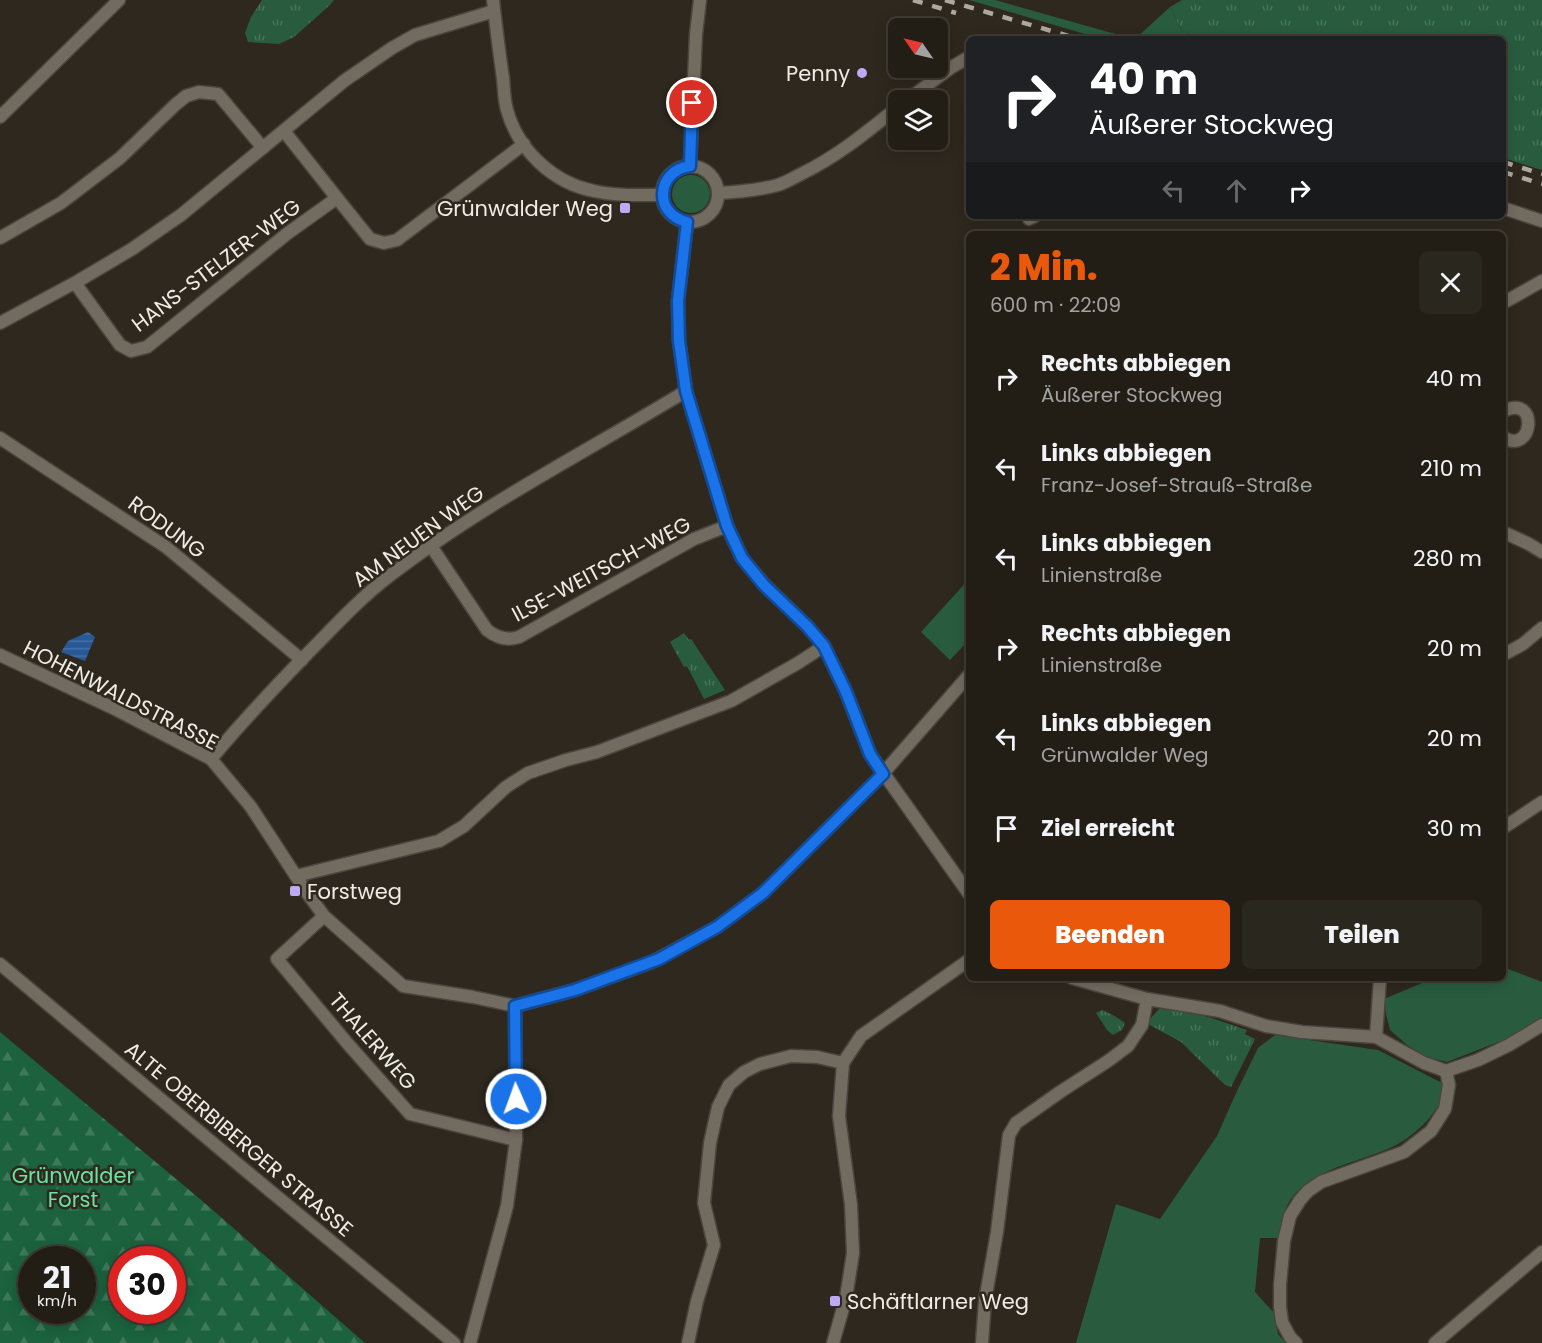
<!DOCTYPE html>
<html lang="de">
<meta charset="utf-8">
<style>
:root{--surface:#221e16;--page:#2a271f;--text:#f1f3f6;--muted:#a2a2a1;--line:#3f3c35;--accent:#ea580c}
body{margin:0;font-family:Poppins,sans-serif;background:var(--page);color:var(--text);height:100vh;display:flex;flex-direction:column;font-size:22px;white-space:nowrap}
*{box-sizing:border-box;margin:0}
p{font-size:20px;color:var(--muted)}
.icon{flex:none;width:33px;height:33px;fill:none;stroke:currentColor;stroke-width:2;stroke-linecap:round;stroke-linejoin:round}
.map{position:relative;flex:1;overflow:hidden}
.sheet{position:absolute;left:966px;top:231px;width:540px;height:750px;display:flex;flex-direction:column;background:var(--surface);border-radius:9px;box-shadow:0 3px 15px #0003,0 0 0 2px var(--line)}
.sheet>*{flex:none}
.guide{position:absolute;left:966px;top:36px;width:540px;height:183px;border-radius:9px;box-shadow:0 3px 15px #0003,0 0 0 2px var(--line);background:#202124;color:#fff;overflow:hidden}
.needle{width:39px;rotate:304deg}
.controls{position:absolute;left:888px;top:18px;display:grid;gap:12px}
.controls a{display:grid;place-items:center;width:60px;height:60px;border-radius:9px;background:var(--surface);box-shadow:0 3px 15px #0003,0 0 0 2px var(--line);font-size:30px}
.speed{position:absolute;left:18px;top:1246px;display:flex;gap:12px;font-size:30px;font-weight:700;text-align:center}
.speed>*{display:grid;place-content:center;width:78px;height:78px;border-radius:50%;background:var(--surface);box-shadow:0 3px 15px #0003,0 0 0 2px var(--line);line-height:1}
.speed small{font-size:15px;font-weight:400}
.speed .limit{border:9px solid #d22;background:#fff;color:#111}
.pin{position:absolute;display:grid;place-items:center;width:51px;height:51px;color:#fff;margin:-26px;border:3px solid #fff;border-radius:50%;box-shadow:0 2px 6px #0007}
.me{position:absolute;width:66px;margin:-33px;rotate:358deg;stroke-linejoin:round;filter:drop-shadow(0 0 4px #0008)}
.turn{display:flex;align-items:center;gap:21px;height:126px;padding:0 24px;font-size:27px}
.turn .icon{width:78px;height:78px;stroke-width:2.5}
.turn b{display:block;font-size:42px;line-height:51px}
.lanes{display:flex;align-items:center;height:57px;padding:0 24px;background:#0003;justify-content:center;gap:30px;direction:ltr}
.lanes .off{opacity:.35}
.round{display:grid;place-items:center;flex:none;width:63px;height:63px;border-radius:9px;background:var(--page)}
.head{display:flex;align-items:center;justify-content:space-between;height:102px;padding:0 24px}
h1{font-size:36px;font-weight:800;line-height:45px;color:var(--accent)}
.action{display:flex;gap:12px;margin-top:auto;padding:12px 24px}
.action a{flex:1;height:69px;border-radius:9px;background:var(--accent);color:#fff;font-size:24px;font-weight:800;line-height:69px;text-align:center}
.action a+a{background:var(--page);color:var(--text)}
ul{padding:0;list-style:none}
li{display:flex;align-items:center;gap:18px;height:90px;padding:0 24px}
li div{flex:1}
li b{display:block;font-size:22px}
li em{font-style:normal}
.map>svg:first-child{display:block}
.green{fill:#295c3f}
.forest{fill:url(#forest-firs);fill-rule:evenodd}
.park{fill:url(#park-tufts)}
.water{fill:url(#water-rules)}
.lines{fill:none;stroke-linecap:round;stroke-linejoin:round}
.street-casing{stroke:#4a453d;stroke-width:15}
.street{stroke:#726b60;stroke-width:12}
.rail{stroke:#ada8a1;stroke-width:4.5;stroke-dasharray:10 10;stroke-linecap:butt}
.route-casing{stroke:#114b97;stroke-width:15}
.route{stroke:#1a73e8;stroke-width:10}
.poi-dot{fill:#bfa8f4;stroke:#2e281e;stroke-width:2}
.labels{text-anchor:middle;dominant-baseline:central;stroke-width:5;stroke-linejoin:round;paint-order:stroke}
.poi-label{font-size:21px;fill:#efebe5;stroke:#2e281e;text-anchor:end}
.street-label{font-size:21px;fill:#efebe5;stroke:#2e281e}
.park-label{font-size:21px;fill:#6be29f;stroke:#2e281e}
</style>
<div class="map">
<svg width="1542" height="1343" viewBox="0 0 1542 1343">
<defs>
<pattern id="forest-firs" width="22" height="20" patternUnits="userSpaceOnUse" patternTransform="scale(1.5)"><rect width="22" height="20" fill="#1c623e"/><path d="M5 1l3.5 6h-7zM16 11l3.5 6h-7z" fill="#3d795a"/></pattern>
<pattern id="park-tufts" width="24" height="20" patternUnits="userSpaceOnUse" patternTransform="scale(1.5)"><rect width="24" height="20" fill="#295c3f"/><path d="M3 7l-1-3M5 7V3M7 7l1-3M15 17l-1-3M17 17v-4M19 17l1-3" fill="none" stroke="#48745b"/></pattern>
<pattern id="water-rules" width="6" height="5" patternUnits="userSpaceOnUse" patternTransform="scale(1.5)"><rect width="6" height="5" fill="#275897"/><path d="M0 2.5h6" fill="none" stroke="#4770a5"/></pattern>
</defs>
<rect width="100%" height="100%" fill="#2e281e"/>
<g class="green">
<path d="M969 0H995L1133 39H1102Z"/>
<path d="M1170 7 1182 31 1203 39H1135Z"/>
<circle cx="691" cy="194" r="19"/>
<path d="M969 579V640L950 660 921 632Z"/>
<path d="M1503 967 1542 982V1018L1506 1039 1447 1062 1426 1057 1407 1045 1390 1030 1386 1014 1384 999 1434 978H1503Z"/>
<path d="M1275 1035 1378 1050 1444 1084C1444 1089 1444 1094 1442 1098 1436 1115 1413 1136 1398 1144 1364 1162 1321 1165 1294 1195 1284 1206 1281 1224 1278 1238H1260L1255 1292 1274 1313 1278 1334 1286 1343H1076L1116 1204 1160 1219 1217 1136 1237 1091 1258 1048Z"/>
</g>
<path class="forest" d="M0 1032 200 1199 365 1343H0ZM32 1260H82V1311H32ZM122 1260H172V1311H122Z"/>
<g class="park">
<path d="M262 0H334L330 5 294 37 279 44 248 42 245 33 251 17Z"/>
<path d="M1182 0H1542V170L1503 158V39H1203L1182 31 1170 7Z"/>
<path d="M684 633 689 640 691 639 725 690 704 699 687 666 684 667 670 642Z"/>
<path d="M1159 1009C1189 1008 1219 1021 1247 1030L1245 1034 1255 1039 1231 1087 1225 1085 1181 1042 1148 1024 1150 1019Z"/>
<path d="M1102 1010 1113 1015 1125 1023 1122 1030 1113 1035 1107 1030 1096 1013Z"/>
</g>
<path class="water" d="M88 632 95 637 85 661 61 652 68 641Z"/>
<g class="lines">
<defs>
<g id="street">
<path d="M493 0C496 26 499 52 503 78 504 88 504 100 507 110 518 150 553 183 594 191 616 196 640 195 663 195"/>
<path d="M907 100 952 67 969 57"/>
<path d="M0 117 119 0"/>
<path d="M284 131 337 198"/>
<path d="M690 166 696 34 700 0"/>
<circle cx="690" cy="194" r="28"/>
<path d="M718 193C738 192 759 190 778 185 787 182 795 177 803 173 838 156 868 131 898 107"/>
<path d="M1503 208 1542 221"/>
<path d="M1029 219 1035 216"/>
<path d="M687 222 678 301 679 341 686 391 727 526 742 558 764 584 807 626 824 646 846 692 870 754 969 894"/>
<path d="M0 238 61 203 120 158 175 105 186 96 199 92 218 94 263 148"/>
<path d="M75 283 120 345 131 351 147 347 288 233 337 198 370 239 384 243 397 240 524 144"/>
<path d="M1503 303 1542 281"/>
<path d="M0 323 78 281 132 249 181 215 344 81 392 48 415 35 494 11"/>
<path d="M1503 411C1540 393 1533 457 1503 437"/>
<path d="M0 438 166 547 302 660"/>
<path d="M1503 532 1529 544 1542 552"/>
<path d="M431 546 487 630C497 638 507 641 519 637L694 539 727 526"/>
<path d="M0 655 115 709 211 759 251 807 305 890 324 916 403 986 473 997 515 1006 575 990 652 962 717 927 763 893 879 778 969 675"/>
<path d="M1503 655 1523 644 1542 628"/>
<path d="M211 759C241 723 273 689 306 655 333 628 358 600 388 577 481 505 586 452 686 391"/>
<path d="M1503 828 1542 802"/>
<path d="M296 876 439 841 464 826 506 787 528 773 566 760 597 752 731 701 798 663 824 646"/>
<path d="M324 916 277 959 348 1044 410 1114 516 1140"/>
<path d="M0 964 245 1170 454 1343"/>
<path d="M1072 978 1147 999 1220 1011 1266 1026 1302 1032 1376 1037 1424 1063 1446 1071 1478 1060 1509 1045 1542 1025"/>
<path d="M1376 1037 1380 978"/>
<path d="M470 1343 507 1206 516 1140 515 1006"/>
<path d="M688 1343 697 1301 714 1245 704 1203 710 1143 718 1107 729 1085 744 1072 760 1064 791 1056 817 1057 843 1063"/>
<path d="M833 1343 846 1298 853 1253 851 1205 839 1116 843 1063 861 1036 969 960"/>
<path d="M982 1343 985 1301 997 1232 1009 1135 1016 1123 1060 1092 1108 1061 1128 1046 1142 1025 1147 999"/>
<path d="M1296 1343 1290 1337 1282 1322 1280 1307V1285L1284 1241 1290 1216 1300 1200 1308 1191 1321 1182 1404 1152 1431 1131 1445 1109 1449 1085 1446 1071"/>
<path d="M1435 1343 1542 1252"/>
</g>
</defs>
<use href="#street" class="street-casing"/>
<use href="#street" class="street"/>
<g class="rail">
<path d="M913 0 956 13"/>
<path d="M945 0 1079 39"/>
<path d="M1503 162 1542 174"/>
<path d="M1503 172 1542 184"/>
</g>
</g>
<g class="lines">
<defs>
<path id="route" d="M516 1099 515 1006 575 990 659 959 717 927 763 893 883 774 870 754 846 692 824 646 807 626 764 585 742 558 727 526 686 391 679 341 678 301 687 222C653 214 656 171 690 166L692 103"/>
</defs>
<use href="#route" class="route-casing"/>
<use href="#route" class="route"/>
</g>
<g class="poi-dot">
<circle cx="862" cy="73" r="6"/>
<rect x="619" y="202" width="12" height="12" rx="3"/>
<rect x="289" y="885" width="12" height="12" rx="3"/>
<rect x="829" y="1295" width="12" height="12" rx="3"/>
</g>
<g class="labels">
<g class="poi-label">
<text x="850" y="73">Penny</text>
<text x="613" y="208">Grünwalder Weg</text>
<text x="307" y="891" text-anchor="start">Forstweg</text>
<text x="847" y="1301" text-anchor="start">Schäftlarner Weg</text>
</g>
<g class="street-label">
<text transform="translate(216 265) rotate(-37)">HANS-STELZER-WEG</text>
<text transform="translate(167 527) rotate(36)">RODUNG</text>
<text transform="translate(418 536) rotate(-36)">AM NEUEN WEG</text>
<text transform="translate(601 569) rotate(-28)">ILSE-WEITSCH-WEG</text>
<text transform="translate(121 695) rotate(27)">HOHENWALDSTRASSE</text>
<text transform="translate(373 1041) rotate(49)">THALERWEG</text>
<text transform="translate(239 1139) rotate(40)">ALTE OBERBIBERGER STRASSE</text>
</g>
<g class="park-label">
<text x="73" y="1175">Grünwalder<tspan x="73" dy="24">Forst</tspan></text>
</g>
</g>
</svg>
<div class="controls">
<a><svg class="needle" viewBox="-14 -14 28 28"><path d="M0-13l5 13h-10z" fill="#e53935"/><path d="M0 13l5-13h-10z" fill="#a2a2a1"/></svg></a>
<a><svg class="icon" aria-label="layers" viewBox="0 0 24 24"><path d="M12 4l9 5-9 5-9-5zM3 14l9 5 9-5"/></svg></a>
</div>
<div class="speed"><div>21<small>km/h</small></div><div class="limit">30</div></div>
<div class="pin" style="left:692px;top:103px;background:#d93025"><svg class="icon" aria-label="arrive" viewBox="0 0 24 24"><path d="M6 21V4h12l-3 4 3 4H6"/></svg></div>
<svg class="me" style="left:516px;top:1099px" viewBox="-20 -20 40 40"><circle r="17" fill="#1a73e8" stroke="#fff" stroke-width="3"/><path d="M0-11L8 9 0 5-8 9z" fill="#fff"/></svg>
<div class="guide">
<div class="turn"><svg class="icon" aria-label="right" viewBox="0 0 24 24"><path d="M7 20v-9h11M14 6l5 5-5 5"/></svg><div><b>40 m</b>Äußerer Stockweg</div></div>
<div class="lanes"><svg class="icon off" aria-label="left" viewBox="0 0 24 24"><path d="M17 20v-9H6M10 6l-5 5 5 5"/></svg><svg class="icon off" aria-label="ahead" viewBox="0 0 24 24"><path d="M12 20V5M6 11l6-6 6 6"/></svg><svg class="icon" aria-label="right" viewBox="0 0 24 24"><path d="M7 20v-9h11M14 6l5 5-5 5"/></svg></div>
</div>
<section class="sheet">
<div class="head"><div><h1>2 Min.</h1><p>600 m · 22:09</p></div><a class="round"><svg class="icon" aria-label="close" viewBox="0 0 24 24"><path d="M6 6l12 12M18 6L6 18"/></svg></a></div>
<ul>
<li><svg class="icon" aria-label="right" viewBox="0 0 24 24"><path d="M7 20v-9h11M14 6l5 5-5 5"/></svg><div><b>Rechts abbiegen</b><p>Äußerer Stockweg</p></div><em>40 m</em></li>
<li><svg class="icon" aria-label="left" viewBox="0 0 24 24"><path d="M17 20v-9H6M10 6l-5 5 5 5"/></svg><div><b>Links abbiegen</b><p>Franz-Josef-Strauß-Straße</p></div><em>210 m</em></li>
<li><svg class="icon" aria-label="left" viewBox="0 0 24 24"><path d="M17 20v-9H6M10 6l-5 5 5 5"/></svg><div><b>Links abbiegen</b><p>Linienstraße</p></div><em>280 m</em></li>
<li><svg class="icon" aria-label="right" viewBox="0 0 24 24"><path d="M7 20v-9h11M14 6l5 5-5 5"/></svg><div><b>Rechts abbiegen</b><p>Linienstraße</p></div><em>20 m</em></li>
<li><svg class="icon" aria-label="left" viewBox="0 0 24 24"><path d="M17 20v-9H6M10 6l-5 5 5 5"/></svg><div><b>Links abbiegen</b><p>Grünwalder Weg</p></div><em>20 m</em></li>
<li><svg class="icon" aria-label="arrive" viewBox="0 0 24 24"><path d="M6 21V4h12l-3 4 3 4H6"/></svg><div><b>Ziel erreicht</b></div><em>30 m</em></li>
</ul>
<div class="action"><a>Beenden</a><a>Teilen</a></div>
</section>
</div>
